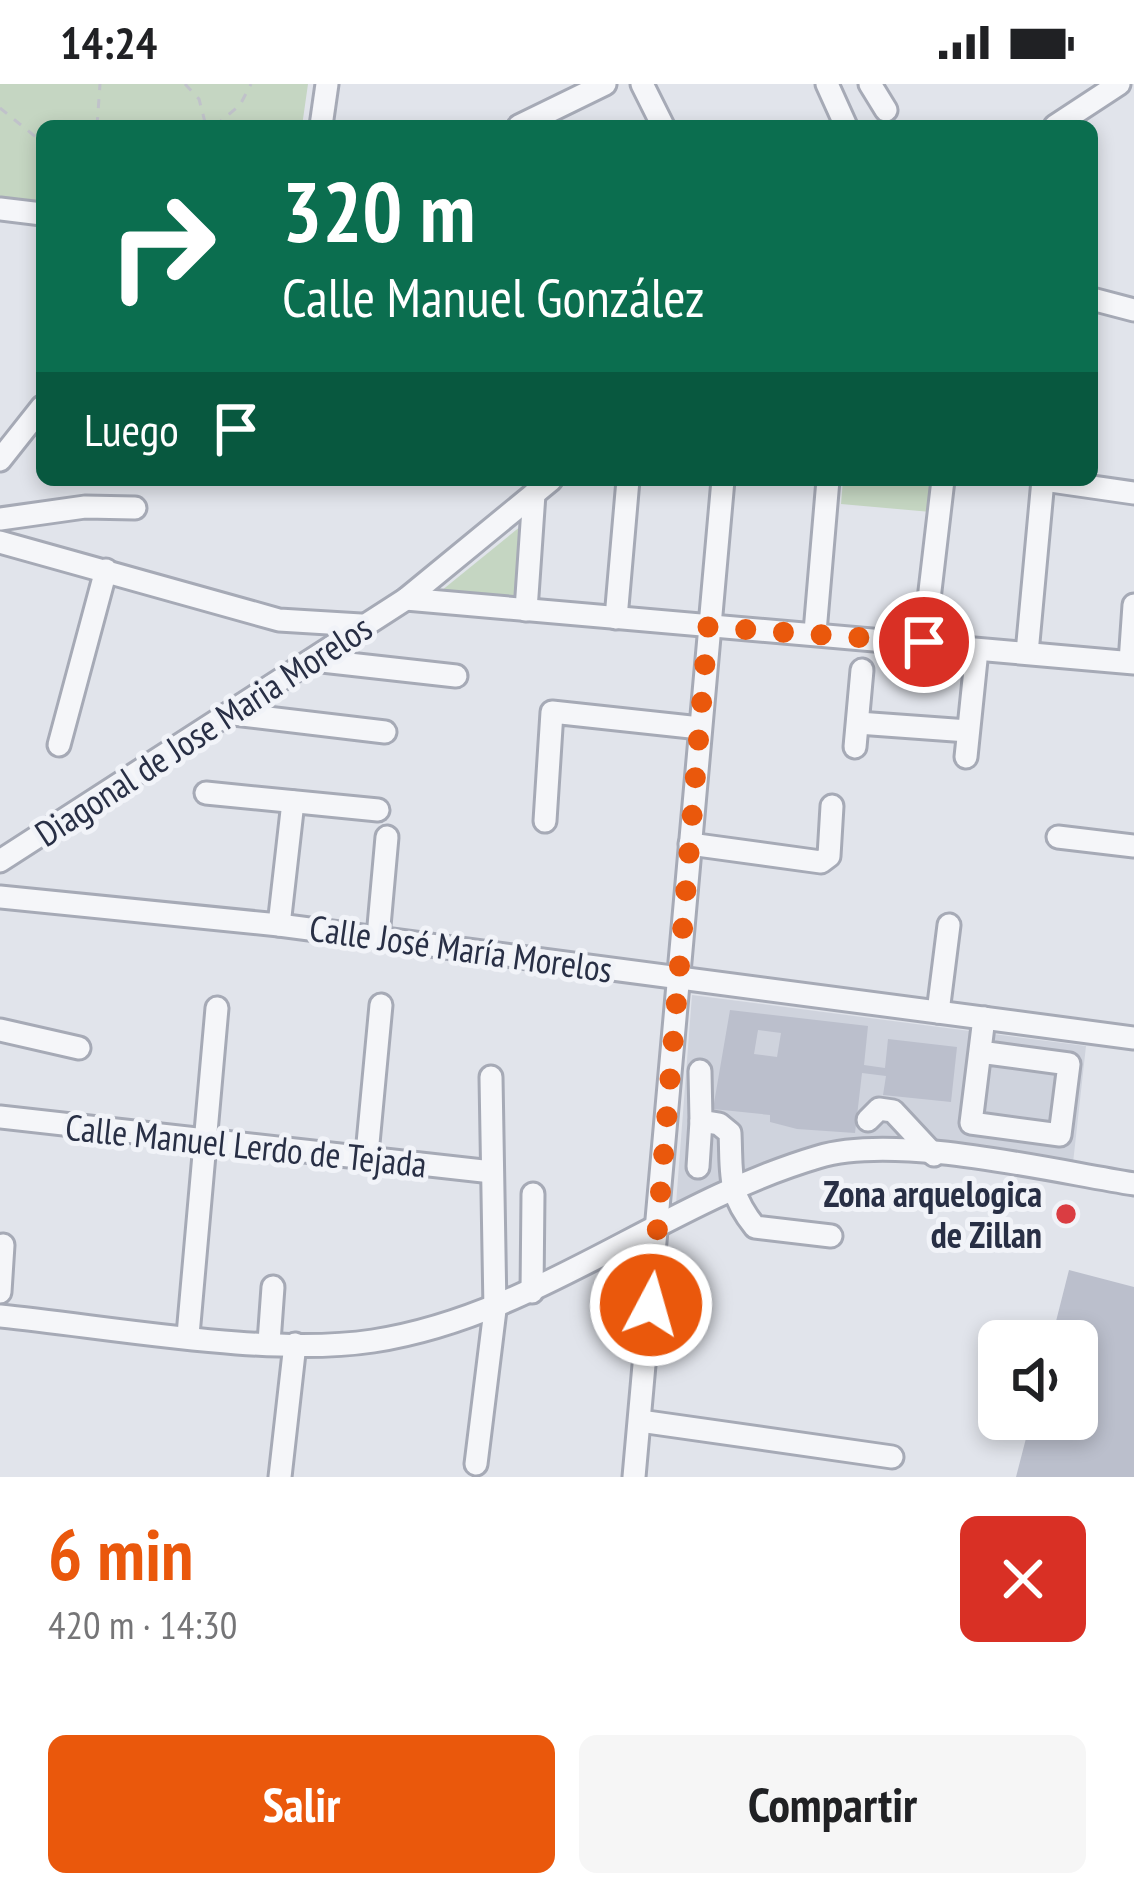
<!DOCTYPE html>
<html lang="es">
<meta charset="utf-8">
<style>
:root{--surface:#fff;--page:#f6f6f6;--text:#202124;--muted:#757577;--accent:#ea580c}
body{margin:0;font-family:"PT Sans Narrow",sans-serif;background:var(--page);color:var(--text);height:100vh;display:flex;flex-direction:column;font-size:45px;white-space:nowrap}
*{box-sizing:border-box;margin:0}
p{font-size:39px;color:var(--muted)}
.icon{flex:none;width:66px;height:66px;fill:none;stroke:currentColor;stroke-width:2;stroke-linecap:round;stroke-linejoin:round}
.map{position:relative;height:1393px;overflow:hidden}
.panel{display:flex;flex-direction:column;background:var(--surface);flex:1}
.panel>*{flex:none}
.guide{position:absolute;left:36px;top:36px;width:1062px;height:366px;border-radius:18px;box-shadow:0 6px 18px #0003;background:#0b6e4f;color:#fff;overflow:hidden}
.controls{position:absolute;left:978px;top:1236px;display:grid;gap:24px}
.controls a{display:grid;place-items:center;width:120px;height:120px;border-radius:18px;background:var(--surface);box-shadow:0 6px 18px #0003;font-size:60px}
.pin{position:absolute;display:grid;place-items:center;width:102px;height:102px;color:#fff;margin:-51px;border:6px solid #fff;border-radius:50%;box-shadow:0 3px 12px #0007}
.me{position:absolute;width:132px;margin:-66px;rotate:6deg;stroke-linejoin:round;filter:drop-shadow(0 0 9px #0008)}
.turn{display:flex;align-items:center;gap:42px;height:252px;padding:0 48px;font-size:54px}
.turn .icon{width:156px;height:156px;stroke-width:2.5}
.turn b{display:block;font-size:84px;line-height:102px}
.then{display:flex;align-items:center;height:114px;padding:0 48px;background:#0003;gap:24px;font-size:45px}
.round{display:grid;place-items:center;flex:none;width:126px;height:126px;border-radius:18px;background:var(--page)}
.head{display:flex;align-items:center;justify-content:space-between;height:204px;padding:0 48px}
h1{font-size:72px;font-weight:800;line-height:90px;color:var(--accent)}
.primary-button{display:flex;gap:24px;margin-top:auto;padding:24px 48px}
.primary-button a{flex:1;height:138px;border-radius:18px;background:var(--accent);color:#fff;font-size:48px;font-weight:800;line-height:138px;text-align:center}
.primary-button a+a{background:var(--page);color:var(--text)}
.status{display:flex;justify-content:space-between;align-items:center;height:84px;padding:0 60px;background:var(--surface);direction:ltr}
.status svg{height:33px;fill:currentColor}
.map>svg:first-child{display:block}
.built{fill:#cfd3dd}
.green{fill:#c5d6c2}
.building{fill:#bbbfcc;fill-rule:evenodd}
.lines{fill:none;stroke-linecap:round;stroke-linejoin:round}
.minor-casing{stroke:#a6aab6;stroke-width:27}
.path{stroke:#c0c2ca;stroke-width:3;stroke-dasharray:9 9;stroke-linecap:butt}
.minor{stroke:#f5f6f9;stroke-width:21}
.route{stroke:#ea580c;stroke-width:21;stroke-dasharray:0 37.8}
.poi-dot{fill:#da3d42;stroke:#f1f3f8;stroke-width:4.5}
.labels{text-anchor:middle;dominant-baseline:central;stroke-width:10;stroke-linejoin:round;paint-order:stroke}
.street-label{font-size:36px;fill:#282f45;stroke:#f1f3f8}
.poi-label{font-size:36px;font-weight:bold;fill:#282f45;stroke:#f1f3f8;text-anchor:end}
</style>
<div class="status"><b>14:24</b><svg viewBox="0 0 49 12"><path d="M0 12V9h3v3zM5 12V6h3v6zM10 12V3h3v9zM15 12V0h3v12zM26 1h20v11H26zM47 4h2v5h-2z"/></svg></div>
<div class="map">
<svg width="1134" height="1393" viewBox="0 0 1134 1393">
<rect width="100%" height="100%" fill="#e1e4eb"/>
<path class="built" d="M692 911 1086 962 1073 1079 931 1057 832 1059 781 1074 676 1120Z"/>
<g class="green">
<path d="M0 0H308L302 42H42V121L0 117Z"/>
<path d="M843 396H934L931 428 841 420Z"/>
<path d="M526 438 521 515 441 507Z"/>
</g>
<g class="building">
<path d="M730 926 868 942 864 981 885 984 888 955 957 963 951 1018 883 1011 886 992 862 989 855 1049 797 1045 770 1038V1031L713 1025ZM758 946 781 949 777 973 754 970Z"/>
<path d="M1069 1186 1134 1203V1393H1016L1031 1335H1077V1257H1051Z"/>
</g>
<g class="lines">
<defs>
<g id="minor">
<path d="M642 0 663 42"/>
<path d="M827 0 846 42"/>
<path d="M870 0 886 26"/>
<path d="M321 42 327 0"/>
<path d="M519 42 605 0"/>
<path d="M1055 42 1119 0"/>
<path d="M0 125 42 130"/>
<path d="M1092 215 1134 226"/>
<path d="M0 376 42 323"/>
<path d="M1044 396 1134 409"/>
<path d="M0 435 85 423 135 424"/>
<path d="M0 458 279 536 361 541"/>
<path d="M406 515 1134 579"/>
<path d="M526 526 534 410"/>
<path d="M616 534 628 396"/>
<path d="M815 548 828 396"/>
<path d="M924 558 943 396"/>
<path d="M1027 569 1043 396"/>
<path d="M313 576 456 592"/>
<path d="M1130 578 1134 521"/>
<path d="M234 630 385 648"/>
<path d="M858 639 968 647"/>
<path d="M59 661 106 486"/>
<path d="M855 663 862 586"/>
<path d="M966 673 977 566"/>
<path d="M206 709 378 726"/>
<path d="M545 737 552 628 700 644"/>
<path d="M1058 753 1134 762"/>
<path d="M690 760 821 778 829 772 832 722"/>
<path d="M0 777 406 515 551 396"/>
<path d="M0 813 279 841 1134 954"/>
<path d="M279 841 293 718"/>
<path d="M378 853 387 753"/>
<path d="M938 928 949 841"/>
<path d="M0 946 79 964"/>
<path d="M980 968 1069 980 1060 1051 971 1039 984 934"/>
<path d="M700 987 701 1037 719 1040 730 1049C732 1091 727 1108 755 1143L831 1152"/>
<path d="M0 1033 492 1088"/>
<path d="M868 1036 879 1025 893 1027 934 1071"/>
<path d="M367 1070 381 921"/>
<path d="M698 1083 701 1037"/>
<path d="M0 1208 3 1161"/>
<path d="M532 1208 533 1110"/>
<path d="M0 1232C110 1243 267 1273 373 1257 536 1232 662 1119 818 1073 896 1049 1051 1087 1134 1100"/>
<path d="M188 1251 217 924"/>
<path d="M269 1258 273 1203"/>
<path d="M640 1337 892 1373"/>
<path d="M476 1380 495 1226 491 993"/>
<path d="M280 1393 295 1260"/>
<path d="M634 1393 723 396"/>
</g>
</defs>
<use href="#minor" class="minor-casing"/>
<g class="path">
<path d="M185 0 199 15 206 42"/>
<path d="M0 24 42 58"/>
<path d="M97 42 100 0"/>
<path d="M215 42 240 21 251 0"/>
</g>
<use href="#minor" class="minor"/>
</g>
<g class="lines">
<path class="route" d="M651 1221 708 543 924 558"/>
</g>
<circle class="poi-dot" cx="1066" cy="1130" r="12"/>
<g class="labels">
<g class="street-label">
<text transform="translate(203 646) rotate(-33)">Diagonal de Jose Maria Morelos</text>
<text transform="translate(461 864) rotate(8)">Calle José María Morelos</text>
<text transform="translate(246 1061) rotate(6)">Calle Manuel Lerdo de Tejada</text>
</g>
<g class="poi-label">
<text x="1042" y="1109">Zona arquelogica<tspan x="1042" dy="41">de Zillan</tspan></text>
</g>
</g>
</svg>
<div class="controls">
<a><svg class="icon" aria-label="sound" viewBox="0 0 24 24"><path d="M4 9h4l5-4v14l-5-4H4zM17 9q2 3 0 6"/></svg></a>
</div>
<div class="pin" style="left:924px;top:558px;background:#d93025"><svg class="icon" aria-label="arrive" viewBox="0 0 24 24"><path d="M6 21V4h12l-3 4 3 4H6"/></svg></div>
<svg class="me" style="left:651px;top:1221px" viewBox="-20 -20 40 40"><circle r="17" fill="#ea580c" stroke="#fff" stroke-width="3"/><path d="M0-11L8 9 0 5-8 9z" fill="#fff"/></svg>
<div class="guide">
<div class="turn"><svg class="icon" aria-label="right" viewBox="0 0 24 24"><path d="M7 20v-9h11M14 6l5 5-5 5"/></svg><div><b>320 m</b>Calle Manuel González</div></div>
<div class="then">Luego<svg class="icon" aria-label="arrive" viewBox="0 0 24 24"><path d="M6 21V4h12l-3 4 3 4H6"/></svg></div>
</div>
</div>
<section class="panel">
<div class="head"><div><h1>6 min</h1><p>420 m · 14:30</p></div><a class="round" style="background:#d93025;color:#fff"><svg class="icon" aria-label="close" viewBox="0 0 24 24"><path d="M6 6l12 12M18 6L6 18"/></svg></a></div>
<div class="primary-button"><a>Salir</a><a>Compartir</a></div>
</section>
